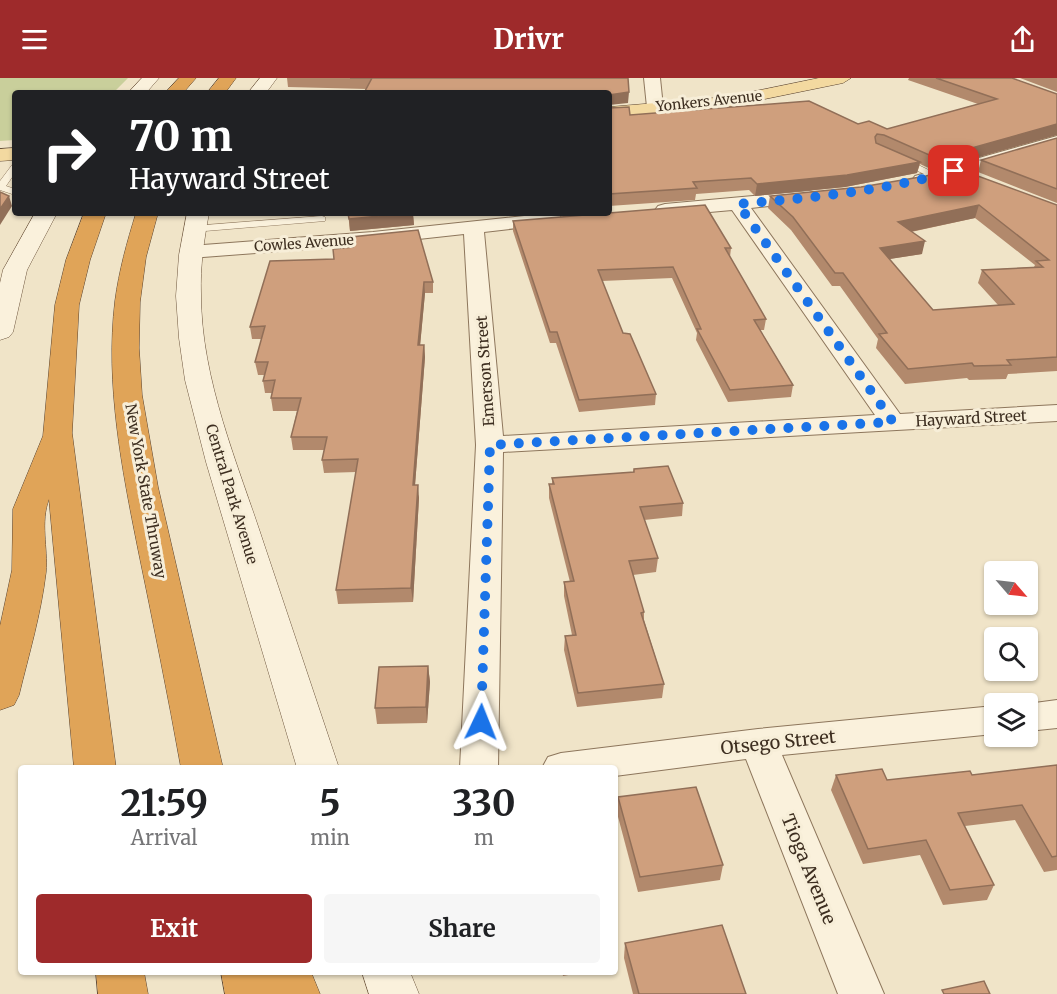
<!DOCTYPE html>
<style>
:root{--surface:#fff;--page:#f6f6f6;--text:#202124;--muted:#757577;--accent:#9e2a2b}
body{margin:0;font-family:Merriweather,serif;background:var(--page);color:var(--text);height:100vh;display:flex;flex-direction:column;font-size:22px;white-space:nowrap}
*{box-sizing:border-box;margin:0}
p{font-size:20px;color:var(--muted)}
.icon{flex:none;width:33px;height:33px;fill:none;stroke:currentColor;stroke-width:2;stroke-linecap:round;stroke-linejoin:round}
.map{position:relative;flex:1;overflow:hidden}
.drawer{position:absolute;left:18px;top:687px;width:600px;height:210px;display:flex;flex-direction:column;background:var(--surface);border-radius:6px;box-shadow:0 2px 4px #0004}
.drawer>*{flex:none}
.banner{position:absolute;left:12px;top:12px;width:600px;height:126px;border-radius:6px;box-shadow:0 2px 4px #0004;background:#202124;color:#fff;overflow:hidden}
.needle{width:39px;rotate:118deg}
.tools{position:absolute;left:984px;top:483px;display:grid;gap:12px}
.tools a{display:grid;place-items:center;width:54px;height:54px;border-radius:6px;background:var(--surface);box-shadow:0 2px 4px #0004;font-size:30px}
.pin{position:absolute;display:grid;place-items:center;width:51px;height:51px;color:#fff;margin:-26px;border-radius:12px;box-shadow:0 3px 9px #0006}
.me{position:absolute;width:66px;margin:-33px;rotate:2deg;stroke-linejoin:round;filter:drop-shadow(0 0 4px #0008)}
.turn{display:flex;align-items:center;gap:21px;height:126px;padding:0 18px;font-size:27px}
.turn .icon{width:78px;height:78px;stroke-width:2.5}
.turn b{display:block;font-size:42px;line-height:51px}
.eta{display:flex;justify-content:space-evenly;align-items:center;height:102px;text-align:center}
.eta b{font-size:36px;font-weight:700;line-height:42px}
.button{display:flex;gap:12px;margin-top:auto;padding:12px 18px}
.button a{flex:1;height:69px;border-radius:6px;background:var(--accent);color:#fff;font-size:24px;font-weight:700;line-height:69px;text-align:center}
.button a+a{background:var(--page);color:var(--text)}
header{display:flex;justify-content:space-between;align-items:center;height:78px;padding:0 18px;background:var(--accent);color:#fff;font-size:27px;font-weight:700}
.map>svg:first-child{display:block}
.green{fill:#c9cf9b}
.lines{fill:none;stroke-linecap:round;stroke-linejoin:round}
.lane-casing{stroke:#8d765c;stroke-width:1}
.street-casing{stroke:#8d765c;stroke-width:2}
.secondary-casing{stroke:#6f573f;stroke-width:1}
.primary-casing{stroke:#5b4430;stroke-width:1}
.highway-casing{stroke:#5b4430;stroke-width:1}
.lane{fill:#faf1dc;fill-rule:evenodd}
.street{fill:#faf1dc;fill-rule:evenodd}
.secondary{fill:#faf1dc;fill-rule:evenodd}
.primary{fill:#f3d9a0;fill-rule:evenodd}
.highway{fill:#e0a458;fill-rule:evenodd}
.wall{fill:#b2896c;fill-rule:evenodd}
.shaded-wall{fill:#916f58}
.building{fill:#cf9f7d;stroke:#916f58;stroke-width:1.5;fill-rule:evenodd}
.route{stroke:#1a73e8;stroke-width:10;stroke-dasharray:0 18}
.labels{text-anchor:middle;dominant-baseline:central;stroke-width:6;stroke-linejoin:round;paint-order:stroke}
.far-street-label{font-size:14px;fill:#3d2e20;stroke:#f7eed8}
.street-label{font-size:15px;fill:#3d2e20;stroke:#f7eed8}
.near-street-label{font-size:18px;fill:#3d2e20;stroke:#f7eed8}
</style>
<header><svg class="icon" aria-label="menu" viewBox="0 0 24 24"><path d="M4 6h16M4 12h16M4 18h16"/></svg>Drivr<svg class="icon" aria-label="share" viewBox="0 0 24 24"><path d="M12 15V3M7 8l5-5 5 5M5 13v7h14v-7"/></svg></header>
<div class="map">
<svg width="1057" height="916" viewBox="0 0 1057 916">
<rect width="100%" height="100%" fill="#f0e4c8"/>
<path class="green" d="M0 0H128L113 15H15V62L0 63Z"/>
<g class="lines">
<defs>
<g id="lane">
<path d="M898 80H904L941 98 933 100 898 84Z"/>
<path d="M15 86V95L6 108 15 111V117L0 112V103L12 87Z"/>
<path d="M322 138 325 139V143L193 154 188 151 193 148Z"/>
</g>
<g id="street">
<path d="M644 0H660L663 29 661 32H649L647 29Z"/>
<path d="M1057 58V68L921 108 915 106 912 102 915 98Z"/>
<path d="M809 113 816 115 818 119 816 123 751 130 900 336 1057 327V343L503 374 498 690H460L476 367 464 156 373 166 190 180 183 178 180 174 183 170 190 168 373 154 552 135 559 137 562 141 559 145 484 154 503 358 875 337 732 132 665 138 658 136 655 132 658 128 665 126Z"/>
<path d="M1057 622V650L1028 653 1027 626Z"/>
<path d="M994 628V656L782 677 884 916H838L746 681 615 698V690H542L548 679 561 675 758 651Z"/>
</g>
<g id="secondary">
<path d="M142 0H159L146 15H128Z"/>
<path d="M260 0H277L266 15H248Z"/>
<path d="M35 135H57L27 192 13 254 9 259 0 262V205L3 192Z"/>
<path d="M187 135H209C204 162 200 188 201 216 201 302 238 386 264 466 289 541 314 615 339 690H297L206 384 185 302 179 260 176 218 179 177Z"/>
<path d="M362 894H410L419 916H369Z"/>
</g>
<g id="primary">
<path d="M819 0H851L843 5 726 29 609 39V29L726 19Z"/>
<path d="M15 70V82L0 83V71Z"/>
</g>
<g id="highway">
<path d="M179 0H196L183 15H165Z"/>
<path d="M219 0H236L225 15H207Z"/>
<path d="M84 135H106L90 182 79 227 72 355 116 690H74L49 421C40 444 48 470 46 494 41 536 29 576 19 617L14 627 0 632V548L12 492 13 431 43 358 55 227 66 182Z"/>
<path d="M136 135H158L146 179 140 224 139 270 142 317 158 409 223 690H181C168 617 153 544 138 471 122 391 105 306 115 223 119 193 127 164 136 135Z"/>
<path d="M96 894H144L148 916H98Z"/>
<path d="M221 894H311L320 916H225Z"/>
</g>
</defs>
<use href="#lane" class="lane-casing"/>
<use href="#street" class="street-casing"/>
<use href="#secondary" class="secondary-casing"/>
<use href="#primary" class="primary-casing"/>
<use href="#highway" class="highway-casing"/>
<use href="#lane" class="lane"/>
<use href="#street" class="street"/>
<use href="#secondary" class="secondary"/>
<use href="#primary" class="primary"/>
<use href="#highway" class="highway"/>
</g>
<g class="wall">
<path d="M287 0H628V25L367 11 288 9Z"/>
<path d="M909 0H1012L1057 16V57L933 92 920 86 917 95 845 109 755 118 749 112 696 116 695 122 609 128V30L630 37 858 46 887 51 978 26 908 2Z"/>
<path d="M1020 0H1057V14Z"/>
<path d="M1057 60V125L978 94 981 82Z"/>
<path d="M770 118 1057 127V293L1008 296 1006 301 969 302 967 300 905 306 876 270 878 261 840 208H832L791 152 768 130ZM975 140 1035 187 1034 189 982 192 978 205 998 227 933 232 889 181 922 176 911 154Z"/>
<path d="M348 135H447L413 138 414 147 350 153Z"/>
<path d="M513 143 731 170 730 179 766 241 764 252H760L793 307 791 319 728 324 696 262 697 255 672 200 602 203 623 255 656 316 655 327 579 334 556 265H550L513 153Z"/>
<path d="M334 181 433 204V215H425L420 267H424L425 279 415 407 419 420 413 524 338 526 336 512 356 394 324 395 322 382 324 372H293L291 359 297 333H273L271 320 272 315H265L263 303 265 297H258L255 284 262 261H252L250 249Z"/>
<path d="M634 391 683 425 682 438 644 442 658 480 656 494 633 497 644 534V542L664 606 662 620 577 629 564 572 565 558 572 557 564 518V504H570L549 420V406H552V400L633 394Z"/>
<path d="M428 588 430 604 427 645 377 646 375 630Z"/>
<path d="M1057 687V792L1044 794 1015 742 965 748 994 807 987 822 943 827 920 777 863 786 831 712 836 697 887 702 972 697Z"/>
<path d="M618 719 723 787 720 802 638 814 617 735Z"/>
<path d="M625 865 746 916H633L624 880Z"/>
<path d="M562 894H584L563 898Z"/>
</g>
<g class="shaded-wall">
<path d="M629 14 628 25 609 27V17Z"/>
<path d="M1057 46V57L933 92 936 80Z"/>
<path d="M920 84 917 95 845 109 755 118 757 106Z"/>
<path d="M9 118 12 128 0 147V131Z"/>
<path d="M979 127 975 140 895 157 898 144Z"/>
<path d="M413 135 414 147 350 153 349 141Z"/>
<path d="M508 135H525L508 137Z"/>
<path d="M925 163 922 176 877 183 880 170Z"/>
<path d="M424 204 425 215 419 279 418 267Z"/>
<path d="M424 267 425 279 414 420 413 407Z"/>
<path d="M418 407 419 420 413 524 411 510Z"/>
<path d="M428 588 430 604 427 645 426 629Z"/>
</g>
<g class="building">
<path d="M350 0H628L629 14 609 17V15H364L372 0Z"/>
<path d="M936 0H1012L1057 16V46L936 80 884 57 877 56 875 59 876 65 920 84 847 97 757 106 751 100 693 104 697 110 609 116V117V30L629 29 630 37 809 23 858 46 869 43 887 51 997 21Z"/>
<path d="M1057 60V111L981 82Z"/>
<path d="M956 90 1057 127V279L1007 282 1011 287 974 288 972 285 908 291 879 256 887 255 843 195H835L793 139 770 118 861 109 926 98ZM979 127 1049 182 1036 183 1043 189 982 192 1014 226 933 232 880 170 925 163 898 144Z"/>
<path d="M0 114 9 118 0 131Z"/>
<path d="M705 127 731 170H725L766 241 754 242 793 307 730 312 697 251H701L673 189 598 192 623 255 630 256 656 316 579 322 557 254H550L513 143Z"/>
<path d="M348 135H410L349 141Z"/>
<path d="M418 152 433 204H424L418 267H424L413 407H418L411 510 336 512 358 381 322 382 327 359H291L301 320H271L275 302 263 303 268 284H255L265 248 250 249 270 183 334 181 333 171 353 169 351 159Z"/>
<path d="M668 388 683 425 640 429 658 480 629 483 644 534 641 535 664 606 578 615 565 558 576 557 564 504 574 503 549 406H554L552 400 634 394V391Z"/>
<path d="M428 588 426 629 375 630 379 589Z"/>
<path d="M1057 687V778L1052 779 1022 727 958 735 994 807 950 812 926 762 868 771 836 697 882 691 887 702 970 693 972 697Z"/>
<path d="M696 709 723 787 640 799 618 719Z"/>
<path d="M722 847 746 916H639L625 865Z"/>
<path d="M984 903 990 916H944L942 912Z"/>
</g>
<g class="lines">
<path class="route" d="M481 644 490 367 893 344 738 126C811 120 884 113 954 93"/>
</g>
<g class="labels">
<g class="far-street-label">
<text transform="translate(709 23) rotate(-6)">Yonkers Avenue</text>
<text transform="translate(304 165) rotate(-4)">Cowles Avenue</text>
</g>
<g class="street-label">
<text transform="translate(485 293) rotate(-94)">Emerson Street</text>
<text transform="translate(971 340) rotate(-3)">Hayward Street</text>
<text transform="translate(146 413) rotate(80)">New York State Thruway</text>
<text transform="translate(232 416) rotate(73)">Central Park Avenue</text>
</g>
<g class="near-street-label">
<text transform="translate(778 664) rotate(-6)">Otsego Street</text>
<text transform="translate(809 791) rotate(68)">Tioga Avenue</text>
</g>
</g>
</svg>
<div class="tools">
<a><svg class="needle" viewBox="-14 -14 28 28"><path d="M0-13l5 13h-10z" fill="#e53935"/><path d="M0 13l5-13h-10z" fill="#757577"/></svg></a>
<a><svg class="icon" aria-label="search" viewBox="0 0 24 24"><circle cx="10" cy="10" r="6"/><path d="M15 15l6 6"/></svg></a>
<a><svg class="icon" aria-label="layers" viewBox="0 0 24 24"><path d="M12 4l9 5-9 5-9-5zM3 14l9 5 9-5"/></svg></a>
</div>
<div class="pin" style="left:954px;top:93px;background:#d93025"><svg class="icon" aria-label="arrive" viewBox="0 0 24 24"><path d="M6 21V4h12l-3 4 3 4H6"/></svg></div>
<svg class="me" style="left:481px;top:644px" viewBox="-20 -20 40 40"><path d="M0-17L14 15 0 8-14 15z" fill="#1a73e8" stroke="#fff" stroke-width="4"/></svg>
<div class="banner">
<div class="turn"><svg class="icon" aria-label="right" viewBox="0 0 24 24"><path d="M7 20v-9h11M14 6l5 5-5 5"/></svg><div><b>70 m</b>Hayward Street</div></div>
</div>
<section class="drawer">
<div class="eta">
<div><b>21:59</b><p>Arrival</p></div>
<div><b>5</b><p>min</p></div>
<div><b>330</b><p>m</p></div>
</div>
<div class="button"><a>Exit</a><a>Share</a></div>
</section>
</div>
